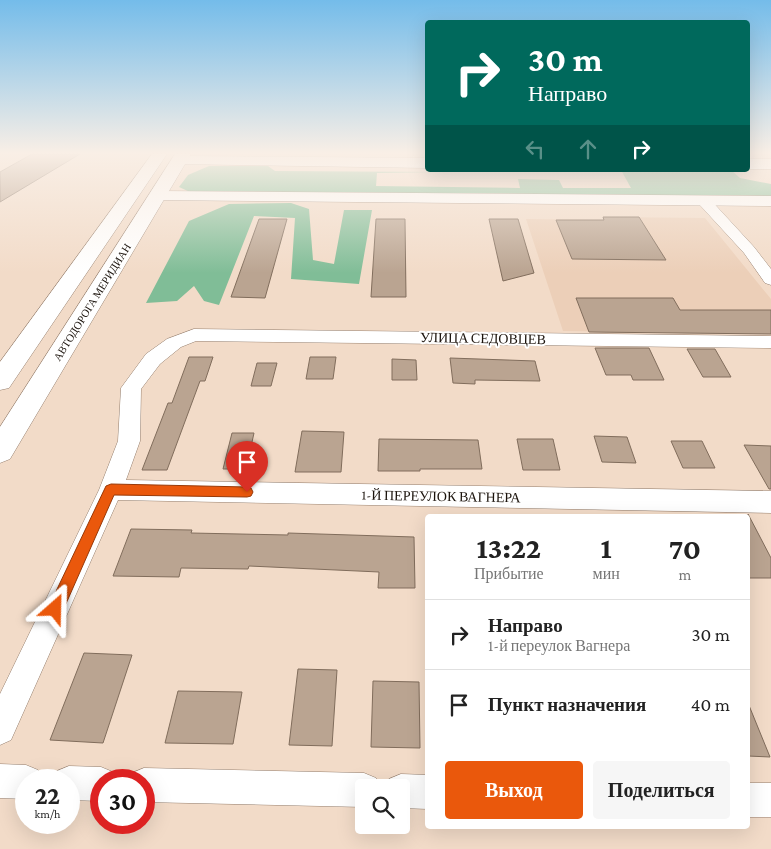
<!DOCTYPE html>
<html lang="ru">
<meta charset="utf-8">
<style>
:root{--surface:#fff;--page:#f6f6f6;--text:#222;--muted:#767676;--line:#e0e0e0;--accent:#ea580c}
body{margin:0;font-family:"Crimson Pro",serif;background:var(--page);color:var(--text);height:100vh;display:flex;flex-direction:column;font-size:19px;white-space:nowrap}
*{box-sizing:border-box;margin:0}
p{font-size:16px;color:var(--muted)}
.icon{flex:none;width:28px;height:28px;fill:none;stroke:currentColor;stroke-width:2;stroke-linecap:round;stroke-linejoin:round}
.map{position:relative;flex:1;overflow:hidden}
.panel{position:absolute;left:425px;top:514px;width:325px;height:315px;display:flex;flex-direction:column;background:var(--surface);border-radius:5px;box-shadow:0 5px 20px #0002}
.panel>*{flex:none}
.banner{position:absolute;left:425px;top:20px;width:325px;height:152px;border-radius:5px;box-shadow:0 5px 20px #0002;background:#00695c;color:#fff;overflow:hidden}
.buttons{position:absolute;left:355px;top:779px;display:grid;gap:10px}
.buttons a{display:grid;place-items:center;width:55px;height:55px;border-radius:5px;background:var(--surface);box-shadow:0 5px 20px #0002;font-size:25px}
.speed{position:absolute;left:15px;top:769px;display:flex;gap:10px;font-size:25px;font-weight:700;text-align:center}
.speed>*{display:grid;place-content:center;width:65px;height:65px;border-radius:50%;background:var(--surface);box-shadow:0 5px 20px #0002;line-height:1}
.speed small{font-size:12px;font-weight:400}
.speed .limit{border:8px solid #d22;background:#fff;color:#111}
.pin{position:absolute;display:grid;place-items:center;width:42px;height:42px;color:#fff;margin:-51px -21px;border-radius:50% 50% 50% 0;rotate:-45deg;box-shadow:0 0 5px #0007}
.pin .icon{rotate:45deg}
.me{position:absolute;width:55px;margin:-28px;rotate:25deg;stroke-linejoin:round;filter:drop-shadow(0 0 4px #0008)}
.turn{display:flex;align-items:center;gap:18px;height:105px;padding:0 20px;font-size:22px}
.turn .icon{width:65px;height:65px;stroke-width:2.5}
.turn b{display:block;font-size:35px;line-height:42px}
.lanes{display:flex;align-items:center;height:48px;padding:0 20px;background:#0003;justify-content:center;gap:25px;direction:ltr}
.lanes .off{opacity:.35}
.eta{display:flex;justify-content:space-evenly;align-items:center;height:85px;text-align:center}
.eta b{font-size:30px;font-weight:700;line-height:35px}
.cta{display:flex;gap:10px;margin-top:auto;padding:10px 20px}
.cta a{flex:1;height:58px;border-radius:5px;background:var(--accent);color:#fff;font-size:20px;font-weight:700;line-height:58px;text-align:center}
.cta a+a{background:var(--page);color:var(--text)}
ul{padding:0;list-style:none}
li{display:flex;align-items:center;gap:15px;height:70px;padding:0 20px;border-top:1px solid var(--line)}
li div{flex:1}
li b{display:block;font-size:19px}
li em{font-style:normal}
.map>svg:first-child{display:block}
.built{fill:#eccfb8}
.green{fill:#80bd97}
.building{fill:#baa491;stroke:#816d5c}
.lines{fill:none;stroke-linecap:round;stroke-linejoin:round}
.minor-casing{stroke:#957f6e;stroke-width:1}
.tertiary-casing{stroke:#957f6e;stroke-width:1}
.primary-casing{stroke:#957f6e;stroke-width:1}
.minor{fill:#fff;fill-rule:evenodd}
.tertiary{fill:#fff;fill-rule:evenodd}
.primary{fill:#fff;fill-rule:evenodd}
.route{fill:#ea580c;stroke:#983908}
.labels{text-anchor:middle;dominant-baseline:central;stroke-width:4;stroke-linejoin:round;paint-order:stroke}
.far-street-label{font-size:11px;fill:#1b130c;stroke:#fff}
.street-label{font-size:14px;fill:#1b130c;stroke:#fff}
</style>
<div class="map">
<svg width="771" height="849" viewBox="0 0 771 849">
<rect width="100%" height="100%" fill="#f2dbc8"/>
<path class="built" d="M603 217 705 218 771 299V333L563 331 526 219 604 220Z"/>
<g class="green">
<path d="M209 166H268L275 171 436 172 377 173 376 186 520 188 518 179 559 180 563 188H631L621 170H731L740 178 771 184V196L190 192 179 187 188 175Z"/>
<path d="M291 203 309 209 313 260 334 264 344 210H372L359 284 291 279 295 218 254 216 219 305 204 301 194 286 177 301 146 303 189 221 229 204Z"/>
</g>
<g class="building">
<path d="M32 154H80L0 202V172Z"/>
<path d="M603 217H639L666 260 572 259 556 220H604Z"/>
<path d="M259 219H287L265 298 231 297Z"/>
<path d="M376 219H405L406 297H371Z"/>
<path d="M489 219H518L534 273 503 281Z"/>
<path d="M576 298H673L680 310H771V334L589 332Z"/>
<path d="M595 348H649L664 380H633L631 375H606Z"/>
<path d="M687 349H715L731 377H703Z"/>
<path d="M189 357H213L205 381H200L167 470H142L168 403H172Z"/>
<path d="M310 357H336L333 379H306Z"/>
<path d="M450 358 535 361 540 381 475 380V384L453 383Z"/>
<path d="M392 359 416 360 417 380H392Z"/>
<path d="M257 363H277L271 386H251Z"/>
<path d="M302 431 344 432 341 472H295Z"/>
<path d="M232 433H254L246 469H223Z"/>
<path d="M594 436 627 437 636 463 602 462Z"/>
<path d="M379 439 478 440 482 469H420V471H378Z"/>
<path d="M517 439H553L560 470H523Z"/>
<path d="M671 441H702L715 468H683Z"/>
<path d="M744 445 771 446V489H769Z"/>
<path d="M748 514 771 558V578H748Z"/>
<path d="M131 529 192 530 191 533 288 535V533L414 537 415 588H378L379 572 249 566 248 569 181 568 179 577 113 576Z"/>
<path d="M84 653 132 655 103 743 50 740Z"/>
<path d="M298 669 337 670 332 746 289 745Z"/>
<path d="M373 681 419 682 420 748 371 747Z"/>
<path d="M178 691 242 692 233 744 165 743Z"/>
<path d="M748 703 770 757 748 756Z"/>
</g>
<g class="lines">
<defs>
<g id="minor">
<path d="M703 196 708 197 754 247 771 269V285L765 283 744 253 698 203 696 200Z"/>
<path d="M194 329 771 336V348L196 341 181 347 160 364 141 389 140 441 126 480 771 491V513L118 500 11 740 0 745V694L99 490 118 441 121 388 146 354 167 339Z"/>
<path d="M0 764 26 765 38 770 42 780H26V799L0 798Z"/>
<path d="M69 766 101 767 113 772 116 780H101V801L69 800V780H53L57 771Z"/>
<path d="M144 768 364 773 376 778 380 788H364V807L144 802V780H129L132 773Z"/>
<path d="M401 774 428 775V809L401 808V788H385L389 779Z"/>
<rect x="748" y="783" width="23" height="34"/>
</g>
<g id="tertiary">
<path d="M179 156 428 158V168L174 164 171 161 174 158Z"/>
<rect x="748" y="159" width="23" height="10"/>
<path d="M158 191 771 196V206L152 200 149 196 152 192Z"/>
</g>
<g id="primary">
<path d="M152 154H167L9 388 0 390V362Z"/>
<path d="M175 154H191L10 459 0 463V427Z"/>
</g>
</defs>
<use href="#minor" class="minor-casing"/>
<use href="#tertiary" class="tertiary-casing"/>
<use href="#primary" class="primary-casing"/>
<use href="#minor" class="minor"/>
<use href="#tertiary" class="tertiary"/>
<use href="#primary" class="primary"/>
</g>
<linearGradient id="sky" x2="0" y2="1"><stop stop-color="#74bcea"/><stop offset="0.56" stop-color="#f9efe6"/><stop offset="1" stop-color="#f9efe6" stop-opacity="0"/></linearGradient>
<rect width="771" height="273" fill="url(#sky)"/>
<path class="route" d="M111 484 247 487 251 488 253 492 251 496 247 497 114 495 61 615 55 617 50 615 48 609 50 604 106 486Z"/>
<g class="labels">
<g class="far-street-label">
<text transform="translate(92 302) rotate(-58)">АВТОДОРОГА МЕРИДИАН</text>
</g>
<g class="street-label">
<text transform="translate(483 338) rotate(1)">УЛИЦА СЕДОВЦЕВ</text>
<text transform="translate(441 496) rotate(1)">1-Й ПЕРЕУЛОК ВАГНЕРА</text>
</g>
</g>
</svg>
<div class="buttons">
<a><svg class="icon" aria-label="search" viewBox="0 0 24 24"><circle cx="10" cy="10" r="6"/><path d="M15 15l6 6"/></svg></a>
</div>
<div class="speed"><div>22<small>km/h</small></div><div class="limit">30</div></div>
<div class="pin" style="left:247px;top:492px;background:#d93025"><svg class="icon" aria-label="arrive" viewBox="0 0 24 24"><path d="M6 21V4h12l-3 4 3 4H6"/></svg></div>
<svg class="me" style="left:55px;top:609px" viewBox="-20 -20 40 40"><path d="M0-17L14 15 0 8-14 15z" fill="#ea580c" stroke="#fff" stroke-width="4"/></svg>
<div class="banner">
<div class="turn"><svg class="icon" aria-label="right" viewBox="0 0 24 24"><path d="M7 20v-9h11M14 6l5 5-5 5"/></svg><div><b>30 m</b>Направо</div></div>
<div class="lanes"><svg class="icon off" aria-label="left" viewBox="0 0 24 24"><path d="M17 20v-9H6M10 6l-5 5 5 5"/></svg><svg class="icon off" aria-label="ahead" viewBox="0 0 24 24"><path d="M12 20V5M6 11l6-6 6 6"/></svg><svg class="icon" aria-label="right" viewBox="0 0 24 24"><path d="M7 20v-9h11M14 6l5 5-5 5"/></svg></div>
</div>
<section class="panel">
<div class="eta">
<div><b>13:22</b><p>Прибытие</p></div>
<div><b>1</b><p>мин</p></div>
<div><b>70</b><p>m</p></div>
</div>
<ul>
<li><svg class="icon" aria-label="right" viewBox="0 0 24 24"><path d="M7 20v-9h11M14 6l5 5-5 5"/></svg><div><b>Направо</b><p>1-й переулок Вагнера</p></div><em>30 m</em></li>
<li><svg class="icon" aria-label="arrive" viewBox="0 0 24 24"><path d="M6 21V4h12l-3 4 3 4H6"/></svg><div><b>Пункт назначения</b></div><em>40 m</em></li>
</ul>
<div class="cta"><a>Выход</a><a>Поделиться</a></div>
</section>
</div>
